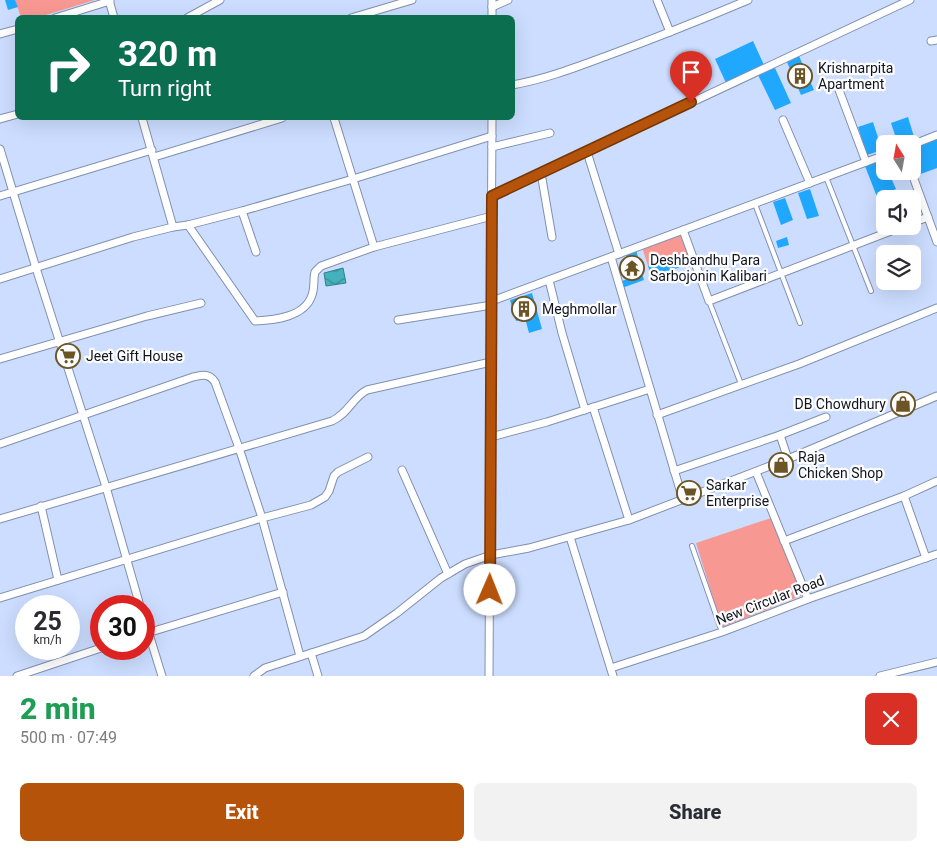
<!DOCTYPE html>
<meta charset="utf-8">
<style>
:root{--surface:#fff;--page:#f2f2f3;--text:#2b2b33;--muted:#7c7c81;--accent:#b45309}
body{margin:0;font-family:Roboto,sans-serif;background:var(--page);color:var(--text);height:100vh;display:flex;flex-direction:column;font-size:19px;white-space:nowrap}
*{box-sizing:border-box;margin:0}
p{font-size:16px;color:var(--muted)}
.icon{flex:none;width:28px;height:28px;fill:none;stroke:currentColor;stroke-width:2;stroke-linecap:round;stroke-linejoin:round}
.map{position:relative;height:676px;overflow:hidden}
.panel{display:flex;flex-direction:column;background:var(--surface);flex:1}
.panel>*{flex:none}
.top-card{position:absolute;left:15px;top:15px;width:500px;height:105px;border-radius:8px;box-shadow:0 5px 20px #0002;background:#0b6e4f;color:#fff;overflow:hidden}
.needle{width:32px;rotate:349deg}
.tools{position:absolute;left:876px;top:135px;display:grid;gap:10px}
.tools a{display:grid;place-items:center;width:45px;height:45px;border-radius:8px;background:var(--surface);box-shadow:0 5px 20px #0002;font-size:25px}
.speed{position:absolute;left:15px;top:595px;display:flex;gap:10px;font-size:25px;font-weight:700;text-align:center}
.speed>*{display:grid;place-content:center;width:65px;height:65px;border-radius:50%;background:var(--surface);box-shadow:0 5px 20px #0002;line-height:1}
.speed small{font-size:12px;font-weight:400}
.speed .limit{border:8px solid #d22;background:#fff;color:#111}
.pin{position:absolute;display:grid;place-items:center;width:42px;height:42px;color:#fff;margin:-51px -21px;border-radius:50% 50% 50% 0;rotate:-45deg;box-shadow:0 0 5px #0007}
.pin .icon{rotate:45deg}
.me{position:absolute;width:55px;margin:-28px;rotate:1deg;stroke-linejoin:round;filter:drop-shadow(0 0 4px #0008)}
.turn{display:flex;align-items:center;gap:18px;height:105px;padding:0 20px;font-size:22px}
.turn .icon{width:65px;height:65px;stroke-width:2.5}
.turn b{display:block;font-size:35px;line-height:42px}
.round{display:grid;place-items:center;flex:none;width:52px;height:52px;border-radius:8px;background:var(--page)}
.summary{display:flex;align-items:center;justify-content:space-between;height:85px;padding:0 20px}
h1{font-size:30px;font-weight:800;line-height:38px;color:#1e9e55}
.button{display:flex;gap:10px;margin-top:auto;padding:10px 20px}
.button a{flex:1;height:58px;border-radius:8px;background:var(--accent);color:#fff;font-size:20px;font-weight:800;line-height:58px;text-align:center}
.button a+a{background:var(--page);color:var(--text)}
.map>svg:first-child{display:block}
.green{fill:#f89893}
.water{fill:url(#water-waves);stroke:#34828d}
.building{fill:#20a8fe}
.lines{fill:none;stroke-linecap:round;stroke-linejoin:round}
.service-casing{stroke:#8090af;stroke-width:6}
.minor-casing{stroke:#8090af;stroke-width:9}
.service{stroke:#fff;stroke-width:4}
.minor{stroke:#fff;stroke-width:7}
.route-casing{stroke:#753606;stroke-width:12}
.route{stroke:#b45309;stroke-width:9}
.labels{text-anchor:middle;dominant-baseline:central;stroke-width:4.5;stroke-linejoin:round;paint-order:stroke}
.poi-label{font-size:14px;fill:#0f1420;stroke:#fdfdfd;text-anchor:start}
.street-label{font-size:14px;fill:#0f1420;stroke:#fdfdfd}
</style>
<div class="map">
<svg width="937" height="676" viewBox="0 0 937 676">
<defs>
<pattern id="water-waves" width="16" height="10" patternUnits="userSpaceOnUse" patternTransform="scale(1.25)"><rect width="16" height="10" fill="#44b1bc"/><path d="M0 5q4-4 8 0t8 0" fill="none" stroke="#378f98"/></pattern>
</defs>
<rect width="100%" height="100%" fill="#cdf"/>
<g class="green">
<path d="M15 0H95L36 18 21 17Z"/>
<path d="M677 234 681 236 691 263 686 265 681 254 648 266 642 247Z"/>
<path d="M771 518 803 595 722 627 696 543Z"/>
</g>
<path class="water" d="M343 268 346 283 326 286 324 273Z"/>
<g class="building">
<path d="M5 0H15L18 7 8 10Z"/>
<path d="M753 41 764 65 726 83 715 59Z"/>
<path d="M799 56 814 90 801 95 787 62Z"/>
<path d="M775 68 791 103 775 110 758 75Z"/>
<path d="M908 117 915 140 898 144 891 123Z"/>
<path d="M873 122 882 150 867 155 858 127Z"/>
<path d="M937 139V168L918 175 912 161V148Z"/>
<path d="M883 159 885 171H888L896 189 877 197 865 166Z"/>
<path d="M810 189 819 216 807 219 798 193Z"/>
<path d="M785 198 793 220 781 225 773 202Z"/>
<path d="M787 237 789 245 778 248 776 241Z"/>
<path d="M636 250 639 260 629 263 625 254Z"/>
<path d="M682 254 686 265 652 277 648 266Z"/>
<path d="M642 274 644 280 622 288 619 282Z"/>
<path d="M532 293 542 329 529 333 525 318 516 321 510 300Z"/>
</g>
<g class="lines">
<defs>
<g id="service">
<path d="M826 177 871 291"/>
<path d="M755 204 800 323"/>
<path d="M709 301 741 384"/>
<path d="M692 546 722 632"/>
</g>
<g id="minor">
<path d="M109 0 114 18"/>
<path d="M657 0 670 32"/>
<path d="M492 7 508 0"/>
<path d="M55 18 110 1"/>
<path d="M187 18 220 0"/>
<path d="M351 18 412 0"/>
<path d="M492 18V0"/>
<path d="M0 34 18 29"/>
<path d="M931 41 937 40"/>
<path d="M512 85C547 79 579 66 612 54 658 37 703 19 748 0"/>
<path d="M839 90 866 162"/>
<path d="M142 118 173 227"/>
<path d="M334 118 374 247"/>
<path d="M0 119 18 114"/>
<path d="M783 120 810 183"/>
<path d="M912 145 937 135"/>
<path d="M492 147 550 133"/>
<path d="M0 149 36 268 106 487 140 606"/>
<path d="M587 152 619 254"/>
<path d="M154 157 282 118"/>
<path d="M911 171 937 242"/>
<path d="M541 173 552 237"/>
<path d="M0 196 152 150"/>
<path d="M492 196 910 0"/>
<path d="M242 211 256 252"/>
<path d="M912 223 928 217"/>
<path d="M188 225 255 321C275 320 305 317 312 295 315 287 313 279 315 272L321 266 374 247 492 216"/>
<path d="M683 230 709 301 904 226"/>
<path d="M611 257 683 500"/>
<path d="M0 279 133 237 173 227 188 225 242 211 353 179 492 136"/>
<path d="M549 280 562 333 585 410"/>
<path d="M492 301 885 155"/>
<path d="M398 320 492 305"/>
<path d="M0 359 147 316 201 303"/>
<path d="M593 407 629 520"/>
<path d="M657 415 799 364 937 308"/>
<path d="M780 435 788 459"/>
<path d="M491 437 547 422 650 389"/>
<path d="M0 444 193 377C203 375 209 373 215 382L239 448 262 518 300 656"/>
<path d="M402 470 448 574"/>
<path d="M674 471 780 435 826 417"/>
<path d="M756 472 808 599"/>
<path d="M904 496 926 558"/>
<path d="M41 506 58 580"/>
<path d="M0 519 332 421C349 413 352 398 367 390L491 362"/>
<path d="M570 537 613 676"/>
<path d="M784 541 904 496 937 481"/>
<path d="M0 598 262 518 311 505 325 497 329 491 334 476 338 472 368 457"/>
<path d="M144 618 162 676"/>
<path d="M144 634 283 592"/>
<path d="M311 653 318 676"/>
<path d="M611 668 722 632 808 599 937 554"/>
<path d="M17 676 101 648"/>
<path d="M254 676 265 668 364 636 397 613 441 578 465 564 491 555 529 548 629 520 788 459 937 396"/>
<path d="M489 676 492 118"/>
<path d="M880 676 937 662"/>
</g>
</defs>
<use href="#service" class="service-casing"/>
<use href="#minor" class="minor-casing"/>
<use href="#service" class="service"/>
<use href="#minor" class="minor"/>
</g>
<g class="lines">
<defs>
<path id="route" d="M490 590 492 196 691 102"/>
</defs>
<use href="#route" class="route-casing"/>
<use href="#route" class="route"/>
</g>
<defs>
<symbol id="building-ring" viewBox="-11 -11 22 22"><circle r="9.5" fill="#fdfdfd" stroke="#6c5525" stroke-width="1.5"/><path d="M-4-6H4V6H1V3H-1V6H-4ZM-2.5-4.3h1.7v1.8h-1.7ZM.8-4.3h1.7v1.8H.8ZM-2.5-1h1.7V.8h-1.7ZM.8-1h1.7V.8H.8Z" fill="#6c5525"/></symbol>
<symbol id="temple-ring" viewBox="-11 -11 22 22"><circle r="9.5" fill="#fdfdfd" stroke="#6c5525" stroke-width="1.5"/><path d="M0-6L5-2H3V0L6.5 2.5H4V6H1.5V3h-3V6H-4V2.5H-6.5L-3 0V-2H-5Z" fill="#6c5525"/></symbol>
<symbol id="supermarket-ring" viewBox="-11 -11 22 22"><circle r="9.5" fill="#fdfdfd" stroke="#6c5525" stroke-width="1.5"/><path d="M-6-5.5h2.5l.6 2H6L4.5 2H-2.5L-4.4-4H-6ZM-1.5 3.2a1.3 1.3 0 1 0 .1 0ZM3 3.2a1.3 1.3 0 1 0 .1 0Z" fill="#6c5525"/></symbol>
<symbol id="shop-ring" viewBox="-11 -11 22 22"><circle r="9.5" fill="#fdfdfd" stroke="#6c5525" stroke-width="1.5"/><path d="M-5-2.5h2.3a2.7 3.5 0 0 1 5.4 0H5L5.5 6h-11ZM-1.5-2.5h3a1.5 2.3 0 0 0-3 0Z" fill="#6c5525"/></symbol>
</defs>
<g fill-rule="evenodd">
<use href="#building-ring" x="786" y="62" width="28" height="28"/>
<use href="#temple-ring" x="618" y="254" width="28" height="28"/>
<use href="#building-ring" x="510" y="295" width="28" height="28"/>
<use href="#supermarket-ring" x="54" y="342" width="28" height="28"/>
<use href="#shop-ring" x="889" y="390" width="28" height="28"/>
<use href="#shop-ring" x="767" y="451" width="28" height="28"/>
<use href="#supermarket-ring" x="675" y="479" width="28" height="28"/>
</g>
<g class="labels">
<g class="poi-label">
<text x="818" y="68">Krishnarpita<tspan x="818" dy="16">Apartment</tspan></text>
<text x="650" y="260">Deshbandhu Para<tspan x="650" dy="16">Sarbojonin Kalibari</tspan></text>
<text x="542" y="309">Meghmollar</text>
<text x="86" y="356">Jeet Gift House</text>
<text x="886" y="404" text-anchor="end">DB Chowdhury</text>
<text x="798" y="457">Raja<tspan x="798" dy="16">Chicken Shop</tspan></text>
<text x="706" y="485">Sarkar<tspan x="706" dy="16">Enterprise</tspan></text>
</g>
<g class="street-label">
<text transform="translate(770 600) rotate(-21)">New Circular Road</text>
</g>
</g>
</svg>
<div class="tools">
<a><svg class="needle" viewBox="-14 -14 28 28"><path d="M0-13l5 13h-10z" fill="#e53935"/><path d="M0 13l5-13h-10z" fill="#7c7c81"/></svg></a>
<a><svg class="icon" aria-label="sound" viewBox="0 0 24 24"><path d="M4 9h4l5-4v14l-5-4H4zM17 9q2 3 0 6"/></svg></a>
<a><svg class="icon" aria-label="layers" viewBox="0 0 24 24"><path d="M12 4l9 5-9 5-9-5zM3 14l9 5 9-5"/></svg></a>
</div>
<div class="speed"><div>25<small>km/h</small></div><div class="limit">30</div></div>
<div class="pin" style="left:691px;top:102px;background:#d93025"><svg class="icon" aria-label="arrive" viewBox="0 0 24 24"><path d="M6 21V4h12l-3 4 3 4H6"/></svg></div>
<svg class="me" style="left:490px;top:590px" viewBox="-20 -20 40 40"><circle r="19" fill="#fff"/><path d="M0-13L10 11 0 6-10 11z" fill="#b45309"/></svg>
<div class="top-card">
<div class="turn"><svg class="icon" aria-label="right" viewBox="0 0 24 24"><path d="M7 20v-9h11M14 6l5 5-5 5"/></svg><div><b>320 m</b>Turn right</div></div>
</div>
</div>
<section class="panel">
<div class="summary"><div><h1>2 min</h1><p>500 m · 07:49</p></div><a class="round" style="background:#d93025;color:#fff"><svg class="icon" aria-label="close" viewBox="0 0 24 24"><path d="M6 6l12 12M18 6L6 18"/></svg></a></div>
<div class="button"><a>Exit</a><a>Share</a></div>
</section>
